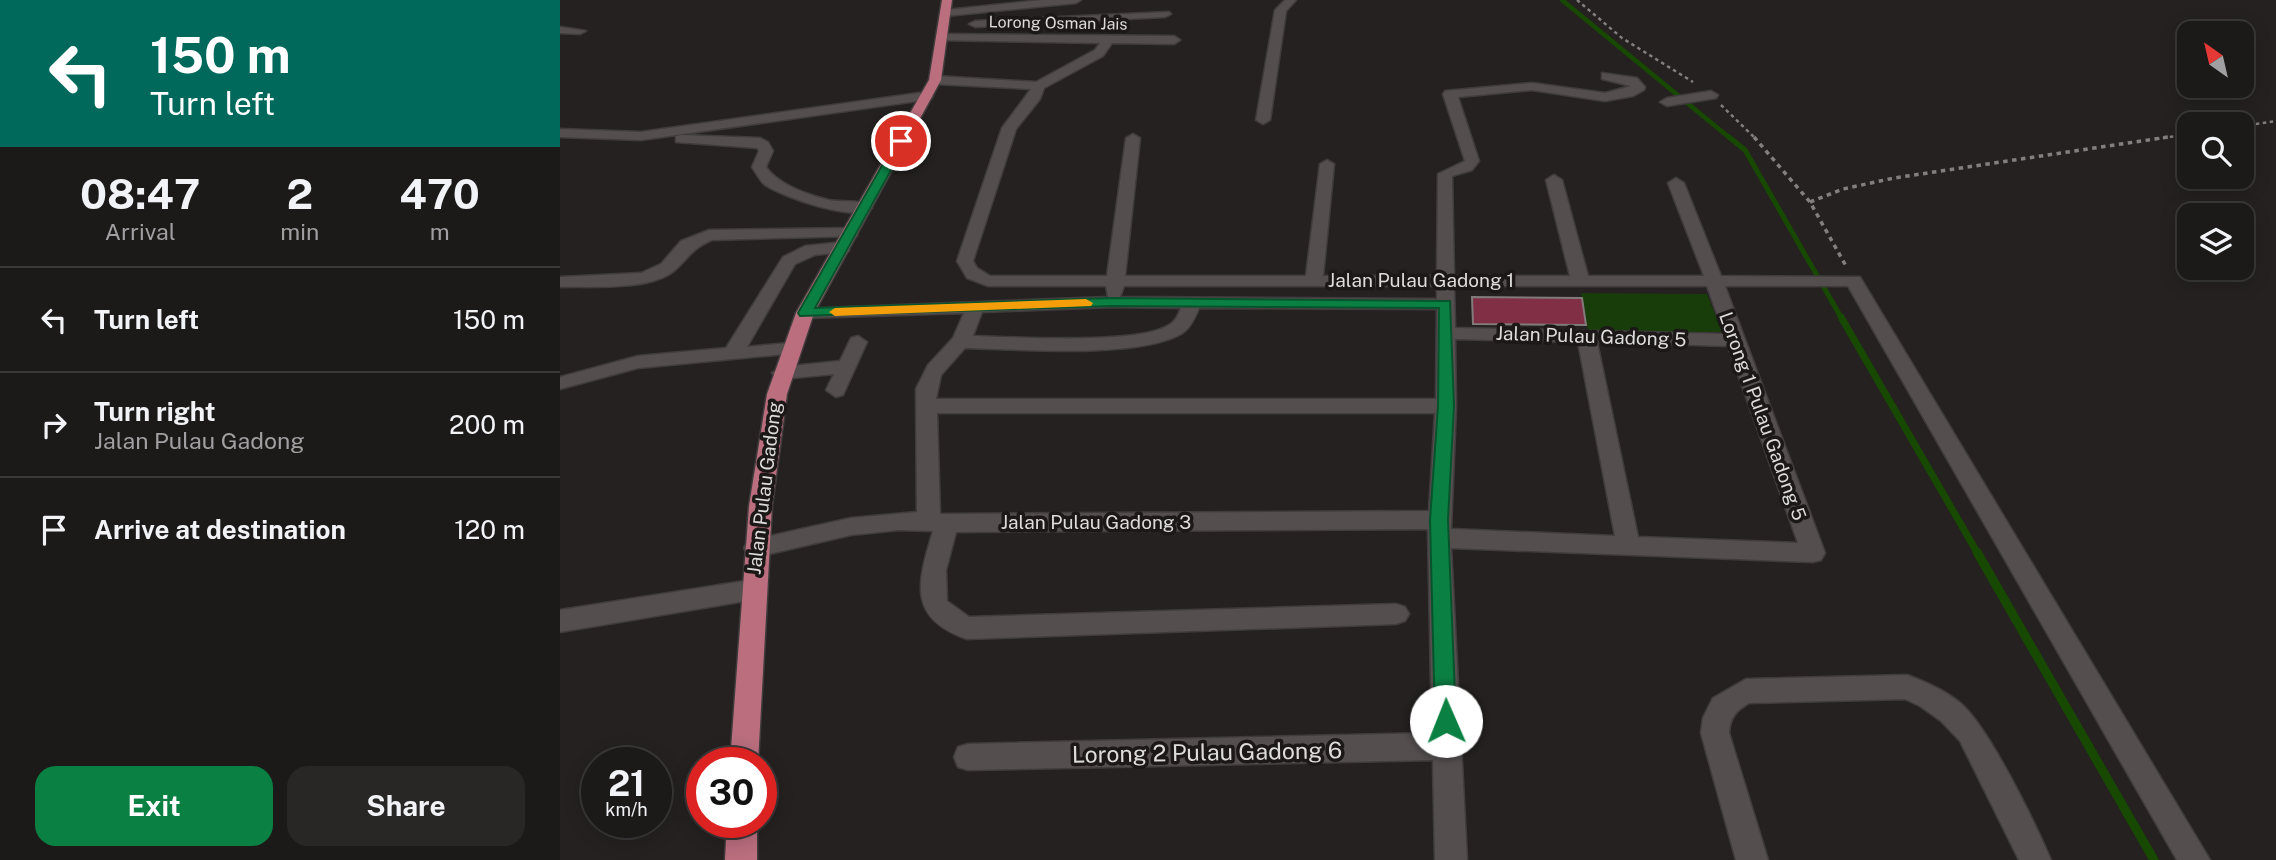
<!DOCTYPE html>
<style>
:root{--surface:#1c1919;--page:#292626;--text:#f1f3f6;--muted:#a0a0a2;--line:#3a3838;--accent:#0b8043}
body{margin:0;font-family:"Public Sans",sans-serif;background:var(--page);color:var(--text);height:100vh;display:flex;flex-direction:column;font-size:26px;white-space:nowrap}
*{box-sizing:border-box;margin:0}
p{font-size:23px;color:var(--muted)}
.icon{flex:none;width:38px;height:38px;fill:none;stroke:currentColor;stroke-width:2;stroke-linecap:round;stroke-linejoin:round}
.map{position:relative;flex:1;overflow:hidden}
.sheet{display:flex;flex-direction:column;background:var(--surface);width:560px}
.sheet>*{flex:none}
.banner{background:#00695c;color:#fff;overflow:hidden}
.needle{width:46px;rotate:326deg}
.tools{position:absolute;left:1617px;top:21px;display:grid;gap:14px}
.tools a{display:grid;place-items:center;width:77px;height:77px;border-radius:14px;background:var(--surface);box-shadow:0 4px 18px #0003,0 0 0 2px var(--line);font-size:35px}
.speed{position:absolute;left:21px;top:747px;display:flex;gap:14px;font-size:35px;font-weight:700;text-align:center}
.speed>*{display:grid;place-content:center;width:91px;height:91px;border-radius:50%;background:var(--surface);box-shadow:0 4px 18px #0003,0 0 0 2px var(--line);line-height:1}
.speed small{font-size:18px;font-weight:400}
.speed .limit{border:10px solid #d22;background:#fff;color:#111}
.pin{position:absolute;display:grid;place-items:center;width:60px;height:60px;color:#fff;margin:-30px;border:4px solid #fff;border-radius:50%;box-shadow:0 2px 7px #0007}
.me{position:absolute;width:77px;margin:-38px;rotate:359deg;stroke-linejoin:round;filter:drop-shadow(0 0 5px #0008)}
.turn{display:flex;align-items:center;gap:24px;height:147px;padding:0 35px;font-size:32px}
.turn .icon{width:91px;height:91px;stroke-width:2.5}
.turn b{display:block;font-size:49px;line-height:60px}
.eta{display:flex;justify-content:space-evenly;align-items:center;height:119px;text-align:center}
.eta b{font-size:42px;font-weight:700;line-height:49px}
.cta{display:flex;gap:14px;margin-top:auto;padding:14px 35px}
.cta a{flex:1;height:80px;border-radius:21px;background:var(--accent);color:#fff;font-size:28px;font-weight:700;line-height:80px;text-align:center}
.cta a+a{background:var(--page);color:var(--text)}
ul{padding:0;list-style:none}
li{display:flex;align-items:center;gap:21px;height:105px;padding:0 35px;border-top:2px solid var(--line)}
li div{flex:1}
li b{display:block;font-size:26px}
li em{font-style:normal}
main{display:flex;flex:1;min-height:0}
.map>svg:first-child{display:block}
.green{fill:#183c0a}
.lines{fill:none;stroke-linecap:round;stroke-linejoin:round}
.stream-far3{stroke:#174a00;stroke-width:4.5}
.stream-far2{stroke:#174a00;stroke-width:5}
.stream-far1{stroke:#174a00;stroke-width:7}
.stream{stroke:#174a00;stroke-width:9}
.building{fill:#812f44;stroke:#817b7c;stroke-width:2}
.minor-casing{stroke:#403c3d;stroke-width:3}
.major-casing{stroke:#403c3d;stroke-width:3}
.path-far1{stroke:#837f80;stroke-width:2.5;stroke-dasharray:3.5 3.5;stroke-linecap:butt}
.path{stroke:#837f80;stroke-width:3.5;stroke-dasharray:4.5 4.5;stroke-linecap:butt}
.minor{fill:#544e4f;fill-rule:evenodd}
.major{fill:#ba6e7e;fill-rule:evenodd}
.route{fill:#0b8043;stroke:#07532c;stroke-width:2}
.slow{fill:#f59e0b}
.labels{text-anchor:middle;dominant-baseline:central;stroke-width:7;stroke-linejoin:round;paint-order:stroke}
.far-street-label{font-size:16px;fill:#dedbdc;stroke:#1c1818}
.street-label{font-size:19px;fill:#dedbdc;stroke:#1c1818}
.near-street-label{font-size:23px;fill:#dedbdc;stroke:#1c1818}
</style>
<main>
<section class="sheet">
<div class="banner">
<div class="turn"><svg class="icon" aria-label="left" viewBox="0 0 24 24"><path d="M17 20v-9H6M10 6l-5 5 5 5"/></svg><div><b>150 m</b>Turn left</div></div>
</div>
<div class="eta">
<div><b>08:47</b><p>Arrival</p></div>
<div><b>2</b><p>min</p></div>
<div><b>470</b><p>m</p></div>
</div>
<ul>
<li><svg class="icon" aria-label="left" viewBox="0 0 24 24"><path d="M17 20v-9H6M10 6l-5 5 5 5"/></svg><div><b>Turn left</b></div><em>150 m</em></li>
<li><svg class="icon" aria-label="right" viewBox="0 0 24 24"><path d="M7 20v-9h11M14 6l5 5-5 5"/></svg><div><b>Turn right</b><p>Jalan Pulau Gadong</p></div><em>200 m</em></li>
<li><svg class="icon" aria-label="arrive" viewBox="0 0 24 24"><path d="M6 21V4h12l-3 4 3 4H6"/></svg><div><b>Arrive at destination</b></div><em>120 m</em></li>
</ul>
<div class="cta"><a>Exit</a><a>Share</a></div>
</section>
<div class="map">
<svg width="1716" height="860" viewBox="0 0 1716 860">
<rect width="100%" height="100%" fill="#252121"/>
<path class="green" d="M1021 293 1147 294 1162 332H1028Z"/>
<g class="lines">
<path class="stream-far3" d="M1002 0 1171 139"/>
<path class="stream-far2" d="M1169 137 1185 150 1282 319"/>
<path class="stream-far1" d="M1281 317 1418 554"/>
<path class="stream" d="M1417 552 1594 860"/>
</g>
<path class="building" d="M912 297 1022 298 1026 325 913 324Z"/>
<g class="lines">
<defs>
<g id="minor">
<path d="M483 0H521L516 3 386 16 380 13 386 10Z"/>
<path d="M725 0H736L726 11 710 120 703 124 696 120 715 10Z"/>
<path d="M609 12 611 14 605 17 415 27 409 24 415 21Z"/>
<path d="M0 27 26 31 20 34 0 33Z"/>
<path d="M382 34 614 36 620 40 614 44 552 43 543 56 484 88 480 99 456 129 413 261 417 268 430 276H547L566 138 573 134 580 138 565 276H746L760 164 767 160 774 164 763 276H877L878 174 905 161 883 94 885 91 972 83 1045 93 1071 86 1042 79V73L1077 78 1085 87 1084 90 1073 96 1045 101 972 90 898 97 919 161 912 170 892 176 894 276H1010L986 180 994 175 1002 180 1028 276H1144L1108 183 1116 178 1124 183 1161 276 1300 277 1650 860H1617L1288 286H1165L1265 553 1261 560 1253 562 891 548 907 860H875L873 760 408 770 398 767 394 757 398 747 408 744 872 733 868 529 396 532 386 570 387 601 409 617 836 604 845 607 849 614 845 621 836 624 407 639C346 618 358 581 373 531L339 530 291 535 196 557 188 555 184 548 188 541 196 539 291 518 357 512 356 389 368 365 393 338 404 313 245 318 239 317 236 313 239 309 548 297 546 286H428L407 278 397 261 442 128 471 89 375 84 369 80 375 76 476 82 535 50 540 43 378 40 376 38ZM564 286H877V299L560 297ZM894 286H1147L1164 334 895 328ZM551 307 621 308C618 315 616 321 609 325 578 345 453 337 413 336L422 312ZM639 308 877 309 876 399H376L381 375 405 348C457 349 577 359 621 334 630 329 635 318 639 308ZM895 339 1018 342 1055 536 891 529 896 406ZM1037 342 1168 346 1238 543 1078 537ZM377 413H875L869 511 380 514Z"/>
<path d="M1151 91 1158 95 1156 98 1107 106 1100 102 1107 98Z"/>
<path d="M366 92 373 96 371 99 81 140 0 137V129L81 132Z"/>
<path d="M121 135 200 138 208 142 213 151 206 167C219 185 248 195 269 200 282 203 302 198 312 208 296 223 223 197 205 185 200 181 196 173 192 167L199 151 197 148 116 142V136Z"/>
<path d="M291 228 297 230V236L152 240C130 250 130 257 114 271 89 291 31 286 0 287V277L81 273 101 264 121 241 149 230Z"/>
<path d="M283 242 289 243V251L255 255 235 264 187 347 229 343 236 345 239 349 236 353 78 368 0 389V377L78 356 166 348 223 257 245 246Z"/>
<path d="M298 336 307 342 283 395 276 397 266 390 274 374 222 379 212 373 222 367 280 361 291 338Z"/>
<path d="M191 580 200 583 203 590 200 597 191 600 0 632V610Z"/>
<path d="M1347 675C1366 682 1384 690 1399 702 1428 725 1475 823 1491 860H1459L1400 741 1381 721 1360 706 1345 699 1189 703C1176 711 1170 717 1169 733L1208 860H1176L1141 733 1143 718 1153 698 1186 679Z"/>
</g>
<g id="major">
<path d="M382 0H392L381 80 254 313 227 394 212 506 198 763H170L189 506 207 394 236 313 369 80Z"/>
<path d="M167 822H197V860H165Z"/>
</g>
</defs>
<use href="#minor" class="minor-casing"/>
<use href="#major" class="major-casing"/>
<g class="path-far1">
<path d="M1017 0 1062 38 1133 82"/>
<path d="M1161 105 1196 139"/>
<path d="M1682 126 1716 121"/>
<path d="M1596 139 1629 134"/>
</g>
<g class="path">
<path d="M1194 137 1250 202 1286 266"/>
<path d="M1250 202 1283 189 1334 178 1608 137"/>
</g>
<use href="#minor" class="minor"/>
<use href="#major" class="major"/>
</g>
<path class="route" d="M341 138 347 141 255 308 551 298 890 301 894 406 888 520 896 721 893 728 886 731 878 728 875 721 870 520 878 406 879 308 551 306 240 316 238 313 336 141Z"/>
<path class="slow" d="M526 299 533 303 531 306 275 316 269 312 275 308Z"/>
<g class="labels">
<g class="far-street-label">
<text transform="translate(498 23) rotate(1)">Lorong Osman Jais</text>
</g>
<g class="street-label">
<text x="861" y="280">Jalan Pulau Gadong 1</text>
<text transform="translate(1031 336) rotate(2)">Jalan Pulau Gadong 5</text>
<text transform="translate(1203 416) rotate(70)">Lorong 1 Pulau Gadong 5</text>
<text transform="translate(204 488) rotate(-83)">Jalan Pulau Gadong</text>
<text x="536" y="522">Jalan Pulau Gadong 3</text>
</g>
<g class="near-street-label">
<text transform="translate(647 752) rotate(-1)">Lorong 2 Pulau Gadong 6</text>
</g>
</g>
</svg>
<div class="tools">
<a><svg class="needle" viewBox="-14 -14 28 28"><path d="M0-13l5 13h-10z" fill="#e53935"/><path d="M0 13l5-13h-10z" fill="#a0a0a2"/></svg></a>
<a><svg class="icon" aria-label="search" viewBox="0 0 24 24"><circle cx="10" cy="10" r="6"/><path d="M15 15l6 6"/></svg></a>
<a><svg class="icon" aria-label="layers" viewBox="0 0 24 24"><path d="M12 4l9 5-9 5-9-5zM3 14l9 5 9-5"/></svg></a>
</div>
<div class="speed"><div>21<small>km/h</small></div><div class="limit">30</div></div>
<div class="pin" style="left:341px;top:141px;background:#d93025"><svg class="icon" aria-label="arrive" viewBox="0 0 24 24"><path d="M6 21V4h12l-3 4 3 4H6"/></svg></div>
<svg class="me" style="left:886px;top:721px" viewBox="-20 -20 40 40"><circle r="19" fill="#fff"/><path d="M0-13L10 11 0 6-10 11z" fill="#0b8043"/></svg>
</div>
</main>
